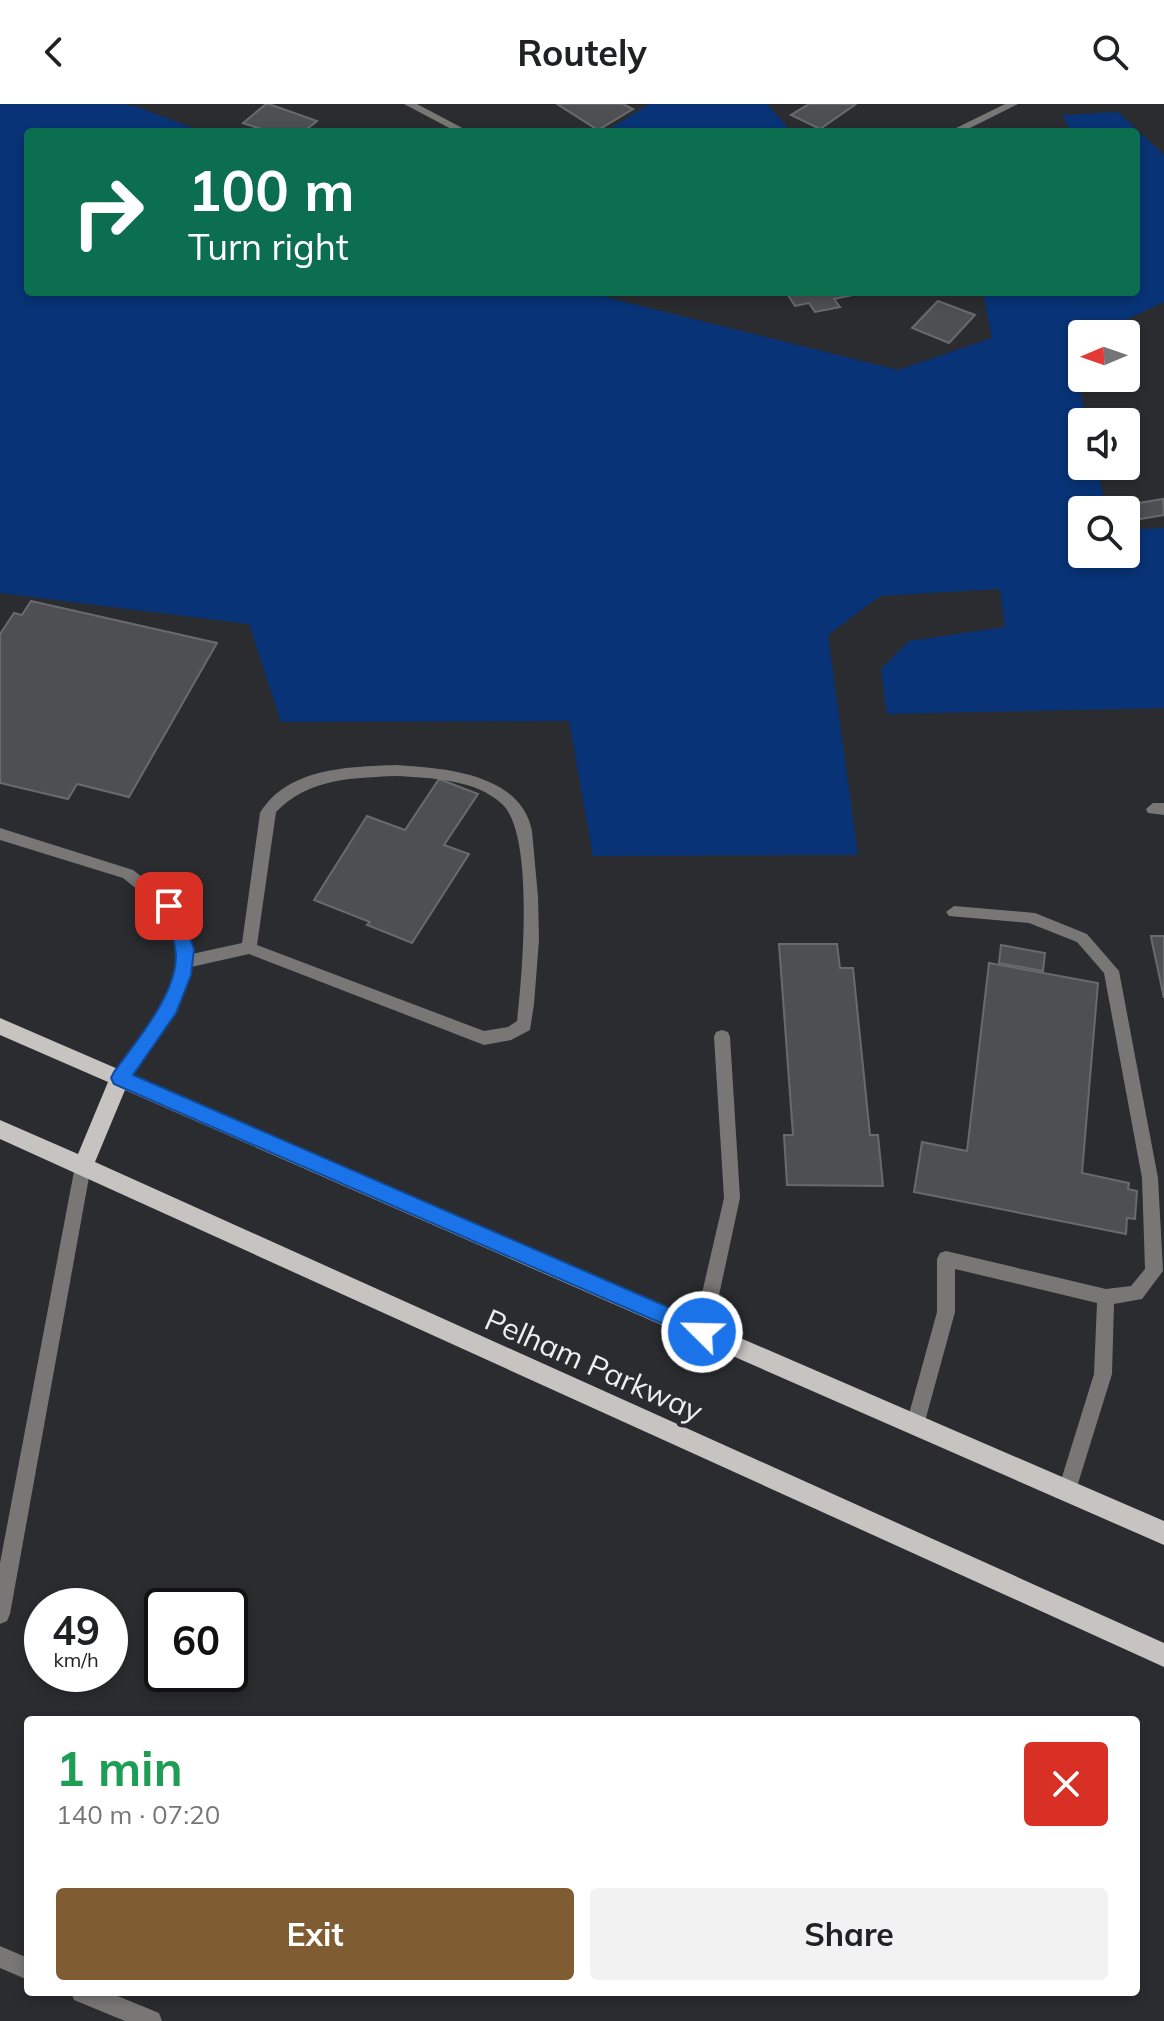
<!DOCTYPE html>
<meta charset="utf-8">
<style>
:root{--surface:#fff;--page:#f2f2f2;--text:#202124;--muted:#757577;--accent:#7f5c32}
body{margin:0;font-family:Mulish,sans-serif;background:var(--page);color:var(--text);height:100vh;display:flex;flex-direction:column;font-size:30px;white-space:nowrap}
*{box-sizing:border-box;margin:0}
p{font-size:26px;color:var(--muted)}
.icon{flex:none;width:44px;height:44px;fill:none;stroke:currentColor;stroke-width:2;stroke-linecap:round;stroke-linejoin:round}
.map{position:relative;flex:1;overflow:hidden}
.drawer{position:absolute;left:24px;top:1612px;width:1116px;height:280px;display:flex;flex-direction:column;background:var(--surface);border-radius:8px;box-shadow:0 4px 12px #0003}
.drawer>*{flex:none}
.hud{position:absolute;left:24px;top:24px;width:1116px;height:168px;border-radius:8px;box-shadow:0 4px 12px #0003;background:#0b6e4f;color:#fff;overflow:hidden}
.needle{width:52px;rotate:268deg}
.controls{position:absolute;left:1068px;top:216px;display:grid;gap:16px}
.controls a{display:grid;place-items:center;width:72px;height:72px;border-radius:8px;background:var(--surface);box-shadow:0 4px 12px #0003;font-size:40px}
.speed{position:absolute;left:24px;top:1484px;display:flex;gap:16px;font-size:40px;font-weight:700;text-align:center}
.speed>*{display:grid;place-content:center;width:104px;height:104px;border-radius:50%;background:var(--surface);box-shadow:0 4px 12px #0003;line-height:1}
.speed small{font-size:20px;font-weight:400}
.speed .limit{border:4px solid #111;border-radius:12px;background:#fff;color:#111}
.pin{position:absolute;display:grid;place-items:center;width:68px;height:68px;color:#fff;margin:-34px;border-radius:16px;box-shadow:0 4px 12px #0006}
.me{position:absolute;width:88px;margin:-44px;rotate:293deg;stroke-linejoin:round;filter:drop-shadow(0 0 6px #0008)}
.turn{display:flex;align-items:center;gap:28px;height:168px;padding:0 32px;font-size:36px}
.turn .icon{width:104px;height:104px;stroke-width:2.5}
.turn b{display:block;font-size:56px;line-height:68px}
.round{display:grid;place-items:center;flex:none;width:84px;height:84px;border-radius:8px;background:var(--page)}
.overview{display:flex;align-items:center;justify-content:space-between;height:136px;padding:0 32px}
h1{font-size:48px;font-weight:700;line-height:60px;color:#1e9e55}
.cta{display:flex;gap:16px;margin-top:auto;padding:16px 32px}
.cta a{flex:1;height:92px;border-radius:8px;background:var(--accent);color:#fff;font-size:32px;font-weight:700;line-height:92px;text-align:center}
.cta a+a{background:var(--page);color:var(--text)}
header{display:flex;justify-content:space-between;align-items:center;height:104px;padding:0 32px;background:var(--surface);font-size:36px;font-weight:700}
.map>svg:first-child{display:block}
.green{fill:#083376}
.building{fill:#4d4f52;stroke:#686a6d;stroke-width:2}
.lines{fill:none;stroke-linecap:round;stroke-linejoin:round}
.service{fill:#797776;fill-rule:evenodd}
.minor{fill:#797776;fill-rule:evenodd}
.tertiary{fill:#797776;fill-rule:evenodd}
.primary{fill:#c6c3c0;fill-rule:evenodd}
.route{fill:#1a73e8;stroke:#114b97;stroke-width:2}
.labels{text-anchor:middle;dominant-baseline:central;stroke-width:8;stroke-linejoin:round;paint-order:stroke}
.street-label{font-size:30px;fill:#eeeff1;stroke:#2a2c2f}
</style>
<header><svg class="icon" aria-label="back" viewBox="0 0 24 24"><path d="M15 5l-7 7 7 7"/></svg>Routely<svg class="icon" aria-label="search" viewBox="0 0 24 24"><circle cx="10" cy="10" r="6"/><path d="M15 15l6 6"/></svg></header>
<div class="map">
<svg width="1164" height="1917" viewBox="0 0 1164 1917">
<rect width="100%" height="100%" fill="#2a2c2f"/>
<g class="green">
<path d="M0 0H121L138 3 203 28H28V188H585L898 266 992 234 983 188H1136V28H1071L1062 11 1118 8 1164 51V198L1096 230H1082V237L1071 242 1087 318H1082V362H1097L1106 406H1082V450H1126V426L1164 424V604L887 610 881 565 909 537 1005 523 1000 485 880 492 828 531 858 751 593 752 569 617 281 618 249 520 0 489Z"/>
<path d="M649 0H767L792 28H605Z"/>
</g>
<g class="building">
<path d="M266 0H269L317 17 303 28H270L243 19Z"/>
<path d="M557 0H623L633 5 598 26Z"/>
<path d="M809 0H856L820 25 791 11Z"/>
<path d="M786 188H867L834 195 840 203 815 208 809 199 795 202Z"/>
<path d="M938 197 975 211 949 239 912 224Z"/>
<path d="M1163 395 1164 411 1135 416 1126 401Z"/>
<path d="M31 497 217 539 129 693 77 680 68 695 0 679V530L14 509 22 511Z"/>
<path d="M439 675 478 690 444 741 469 750 412 839 367 821 370 818 314 796 367 712 405 726Z"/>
<path d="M1151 832H1164V894L1152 838Z"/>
<path d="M779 840H837L840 864H853L870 1031H878L883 1082 787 1081 784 1031H793Z"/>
<path d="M1001 841 1045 849 1043 867 999 859Z"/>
<path d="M989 859 1098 879 1082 1069 1129 1079 1128 1085 1137 1087 1135 1115 1127 1114 1126 1130 914 1088 922 1038 967 1047Z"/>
</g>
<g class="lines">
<g class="service">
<path d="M396 661C443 664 521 669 532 727L538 793 539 836 534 900 530 926 511 936 484 941 249 850 191 863 175 909 126 979 120 981 114 979 112 974 114 969 162 901 174 871 177 845 163 806 123 774 0 736V724L133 766 174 798 193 845 192 850 242 839 260 709C288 663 349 663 396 661ZM396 672C431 674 475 675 502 700 535 730 522 873 517 917L508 923 484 927 257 841 276 708C309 674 352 674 396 672Z"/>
<path d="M1153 699H1164V711L1148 709 1146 705Z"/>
<path d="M954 802 1035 809 1087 830 1119 867 1158 1074 1163 1167 1142 1195 1114 1200 1112 1270 1076 1386 1074 1392 1067 1395 1060 1392 1058 1386 1094 1270 1097 1199 955 1165V1208L924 1321 921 1327 915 1330 909 1327 906 1321 937 1208V1155L940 1149 946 1147 1106 1185 1131 1182 1145 1165 1142 1074 1104 869 1077 838 1029 819 949 812 946 808Z"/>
<path d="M722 926 728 928 730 933 740 1094 711 1228 708 1234 702 1236 696 1234 693 1228 724 1094 714 933 716 928Z"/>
<path d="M0 1842 28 1854V1876L0 1864Z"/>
<path d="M71 1888H108L159 1909 162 1917H125L74 1896Z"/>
</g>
<g class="minor">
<path d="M404 0H417L470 28H457Z"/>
<path d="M1005 0H1018L962 28H948Z"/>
</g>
<path class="tertiary" d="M83 1055 89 1057 91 1062 10 1510 7 1517 0 1520V1459L75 1062 77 1057Z"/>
<path class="primary" d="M0 914 1164 1417V1441L125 986 95 1058 1164 1539V1563L0 1035V1016L78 1050 108 978 0 931Z"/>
</g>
<path class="route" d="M169 795 178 802 194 845 191 871 176 909 133 971 709 1221 712 1228 709 1234 702 1237 695 1234 114 980 111 974 114 968C136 937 183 884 175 843 173 829 165 815 161 802Z"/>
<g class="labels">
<g class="street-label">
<text transform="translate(594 1261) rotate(24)">Pelham Parkway</text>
</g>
</g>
</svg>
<div class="controls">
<a><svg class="needle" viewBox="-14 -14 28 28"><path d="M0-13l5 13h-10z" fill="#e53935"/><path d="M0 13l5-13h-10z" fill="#757577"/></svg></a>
<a><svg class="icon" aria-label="sound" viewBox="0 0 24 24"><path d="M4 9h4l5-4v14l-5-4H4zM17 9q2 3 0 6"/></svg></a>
<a><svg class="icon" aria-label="search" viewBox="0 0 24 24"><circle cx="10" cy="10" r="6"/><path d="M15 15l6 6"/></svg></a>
</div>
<div class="speed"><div>49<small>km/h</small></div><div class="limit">60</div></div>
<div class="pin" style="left:169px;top:802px;background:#d93025"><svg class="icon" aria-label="arrive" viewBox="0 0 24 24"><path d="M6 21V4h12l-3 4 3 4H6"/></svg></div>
<svg class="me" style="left:702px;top:1228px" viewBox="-20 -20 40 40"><circle r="17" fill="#1a73e8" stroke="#fff" stroke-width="3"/><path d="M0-11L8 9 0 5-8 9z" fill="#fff"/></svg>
<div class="hud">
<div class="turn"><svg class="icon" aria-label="right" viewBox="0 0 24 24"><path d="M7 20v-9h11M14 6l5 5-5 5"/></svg><div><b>100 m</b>Turn right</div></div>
</div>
<section class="drawer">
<div class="overview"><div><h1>1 min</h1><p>140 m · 07:20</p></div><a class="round" style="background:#d93025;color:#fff"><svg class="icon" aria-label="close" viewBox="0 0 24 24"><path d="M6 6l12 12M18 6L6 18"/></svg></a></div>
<div class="cta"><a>Exit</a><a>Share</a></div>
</section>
</div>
